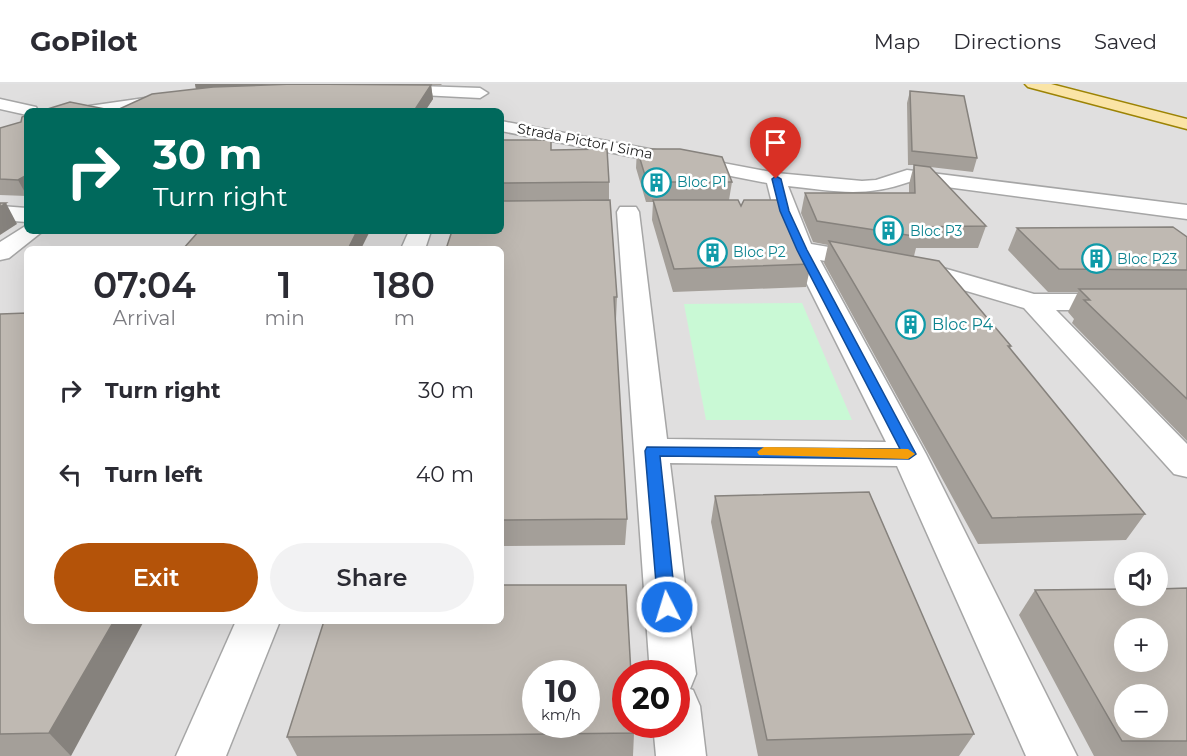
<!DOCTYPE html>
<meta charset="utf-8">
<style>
:root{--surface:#fff;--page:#f2f2f3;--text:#2b2b33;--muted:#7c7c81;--line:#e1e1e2;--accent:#b45309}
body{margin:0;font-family:Montserrat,sans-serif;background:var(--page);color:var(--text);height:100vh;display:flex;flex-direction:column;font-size:22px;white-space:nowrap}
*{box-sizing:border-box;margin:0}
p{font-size:20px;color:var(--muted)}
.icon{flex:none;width:33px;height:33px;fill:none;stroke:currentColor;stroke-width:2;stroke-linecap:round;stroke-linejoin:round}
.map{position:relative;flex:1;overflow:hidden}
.panel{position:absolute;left:24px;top:162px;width:480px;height:378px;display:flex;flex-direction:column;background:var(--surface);border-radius:9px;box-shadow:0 6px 24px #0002}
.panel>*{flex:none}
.guide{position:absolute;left:24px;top:24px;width:480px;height:126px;border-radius:9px;box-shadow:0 6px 24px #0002;background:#00695c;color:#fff;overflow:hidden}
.fabs{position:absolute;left:1114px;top:468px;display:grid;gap:12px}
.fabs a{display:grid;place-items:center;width:54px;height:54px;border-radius:50%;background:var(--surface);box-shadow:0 6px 24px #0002;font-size:30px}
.speed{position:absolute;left:522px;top:576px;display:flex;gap:12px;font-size:30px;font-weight:700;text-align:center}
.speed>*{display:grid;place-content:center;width:78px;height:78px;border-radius:50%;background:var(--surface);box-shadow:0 6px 24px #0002;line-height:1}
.speed small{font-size:15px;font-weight:400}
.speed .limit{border:9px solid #d22;background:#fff;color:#111}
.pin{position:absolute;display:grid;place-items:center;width:51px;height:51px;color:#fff;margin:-62px -26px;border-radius:50% 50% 50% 0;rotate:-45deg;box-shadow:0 0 6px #0007}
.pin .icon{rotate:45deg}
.me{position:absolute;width:66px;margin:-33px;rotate:355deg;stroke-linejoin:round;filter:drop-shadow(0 0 4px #0008)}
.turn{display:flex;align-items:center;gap:21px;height:126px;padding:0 30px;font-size:27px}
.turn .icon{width:78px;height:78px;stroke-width:2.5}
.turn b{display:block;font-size:42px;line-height:51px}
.eta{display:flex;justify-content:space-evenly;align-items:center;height:102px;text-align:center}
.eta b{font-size:36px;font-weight:600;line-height:42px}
.primary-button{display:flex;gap:12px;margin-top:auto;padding:12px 30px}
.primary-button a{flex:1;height:69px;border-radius:36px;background:var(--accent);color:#fff;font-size:24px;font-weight:600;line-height:69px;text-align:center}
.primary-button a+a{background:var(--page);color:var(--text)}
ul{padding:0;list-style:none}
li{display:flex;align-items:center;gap:18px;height:84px;padding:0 30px}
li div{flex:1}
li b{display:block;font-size:22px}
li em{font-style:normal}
header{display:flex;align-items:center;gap:36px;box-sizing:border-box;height:84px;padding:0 30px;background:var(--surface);border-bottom:2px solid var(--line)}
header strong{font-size:28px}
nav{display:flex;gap:33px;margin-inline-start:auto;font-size:21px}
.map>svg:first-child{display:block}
.residential{fill:#e0dfdf;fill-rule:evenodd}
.park{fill:#c9f9d5}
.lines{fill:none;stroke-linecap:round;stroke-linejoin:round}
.minor-casing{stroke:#a6a6a6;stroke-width:3}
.major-casing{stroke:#9c8304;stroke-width:3}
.minor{fill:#fff;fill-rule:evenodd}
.major{fill:#fae4a6;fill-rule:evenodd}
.wall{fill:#a49f99}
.shaded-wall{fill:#86827d}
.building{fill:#bfb9b2;stroke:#86827d;stroke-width:1.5;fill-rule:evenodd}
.route{fill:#1a73e8;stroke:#114b97;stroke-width:1.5}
.slow{fill:#f59e0b}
.labels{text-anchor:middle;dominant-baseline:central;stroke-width:5;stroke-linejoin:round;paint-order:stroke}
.far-street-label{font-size:14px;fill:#222;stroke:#fff}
.far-culture-label{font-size:14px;fill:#0d838f;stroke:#fff;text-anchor:start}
.culture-label{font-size:16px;fill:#0d838f;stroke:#fff;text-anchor:start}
</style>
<header>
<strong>GoPilot</strong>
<nav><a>Map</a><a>Directions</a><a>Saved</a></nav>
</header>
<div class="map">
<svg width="1187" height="672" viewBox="0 0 1187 672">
<rect width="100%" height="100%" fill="#f2f0e9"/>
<path class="residential" d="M0 0H1187V672H0ZM27 27H501V147H27ZM27 165H501V537H27ZM1125 478H1158V512H1125ZM1125 544H1158V578H1125ZM536 590H586V640H536ZM626 590H676V640H626ZM1125 610H1158V644H1125Z"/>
<path class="park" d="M802 219 852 336H706L684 220Z"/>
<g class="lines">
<defs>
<g id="minor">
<path d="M387 1 480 4 488 9 480 14 382 9 379 6 382 3Z"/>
<path d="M173 10 181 15 179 18 123 27H81L89 22Z"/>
<path d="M0 15 36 23 38 27H27V31L0 25Z"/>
<path d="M501 37 776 89 862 97 876 96 907 86 1187 121V135L909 98C863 114 835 107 788 102L811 160 929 180 1034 210H1187V226H1056L1187 360V393L1174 390 1024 224 926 195 820 176 926 370 1077 672H1026L897 382 670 379 696 590 690 605 693 606 700 622 706 672H656L653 640H676V590H650L617 128 620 123H636L639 128 667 355 886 358 790 166 774 127 767 99 501 47Z"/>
<path d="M0 122 27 124V138L0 136Z"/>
<path d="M27 141V147H43L9 174 0 176V158Z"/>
<path d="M409 147H431L425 165H401Z"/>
<path d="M236 537H280L226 672H176Z"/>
</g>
<path id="major" d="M1025 0H1051L1187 35V45L1028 3Z"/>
</defs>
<use href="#minor" class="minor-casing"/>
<use href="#major" class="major-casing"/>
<use href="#minor" class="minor"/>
<use href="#major" class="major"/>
</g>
<g class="wall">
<path d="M195 0H279L244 2 431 1 433 15 425 27H41H115L196 5Z"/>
<path d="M309 0H442L441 1Z"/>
<path d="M910 7 977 74 973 88 930 83 986 142 978 164H916L914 172 1011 262 1010 265 1145 430 1126 456 978 460 824 179 828 161 813 158 801 129 805 109H909V100L914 81H908L907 19Z"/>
<path d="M27 31V112L0 111V44L21 38Z"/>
<path d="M501 56 551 66 609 98V116L617 213 616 236H615L627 435 625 461 501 462Z"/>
<path d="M637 65 732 98 729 116 741 122 811 180 806 203 673 208 652 136 653 118H646L636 84Z"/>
<path d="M1017 144 1187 153V357L1072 239 1074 235 1068 228 1078 208H1048L1008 166Z"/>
<path d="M0 230 71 672H0Z"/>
<path d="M715 412 974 650 959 672H758L711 438Z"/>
<path d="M1187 504V672H1094L1019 531 1035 506Z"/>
<path d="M634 649 633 672H297L287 653Z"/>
</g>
<g class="shaded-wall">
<path d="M195 0H279L196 5Z"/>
<path d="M431 1 433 15 425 27H414Z"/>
<path d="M27 91V112L18 96Z"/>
<path d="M6 119 17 140 0 151V123Z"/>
<path d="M357 147H370L361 165H348Z"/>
<path d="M114 537H144L71 672 49 649Z"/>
</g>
<g class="building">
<path d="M293 0 431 1 414 27H304L305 26 206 25 187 27H41L70 18 115 27 152 10 213 3Z"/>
<path d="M910 7 964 12 977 74 912 67Z"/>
<path d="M27 31V91L18 96 0 95V44L21 38 22 33Z"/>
<path d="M501 56H551V66L607 65 609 98 501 99Z"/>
<path d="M637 65H680L722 73 732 98H647Z"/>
<path d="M914 81 930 83 986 142 911 143 920 153 817 137 805 109H915Z"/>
<path d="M610 116 617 213H614L627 435 501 436V165H446L452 147H501V117Z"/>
<path d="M653 116H738L741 122 744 116H779L811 180 674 185Z"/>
<path d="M0 119H6L0 123Z"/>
<path d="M1173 143 1187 153V186L1059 185 1017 144Z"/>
<path d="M199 147H357L348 165H183Z"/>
<path d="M829 157 939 177 1011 262H1008L1145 430 992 434Z"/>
<path d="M1079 205H1187V315L1084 216H1090Z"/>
<path d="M27 229V537H114L49 649 0 650V230Z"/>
<path d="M869 408 974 650 767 656 715 412Z"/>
<path d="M501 501H626L631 590H626V640H634V649L287 653 324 537H501ZM536 590H586V640H536Z"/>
<path d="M1187 504V657H1122L1035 506 1125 505V512H1158V505ZM1125 544H1158V578H1125ZM1125 610H1158V644H1125Z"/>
</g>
<path class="route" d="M776 92 781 95 789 127 807 166 916 370 909 375 660 372 676 523 673 528 667 530 661 528 658 523 645 367 647 363 900 365 797 166 780 127 772 95Z"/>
<path class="slow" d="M764 363 908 365 915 370 908 375 759 371 757 368Z"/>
<defs>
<symbol id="building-ring" viewBox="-11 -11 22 22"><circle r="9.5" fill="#fff" stroke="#0f9aa8" stroke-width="1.5"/><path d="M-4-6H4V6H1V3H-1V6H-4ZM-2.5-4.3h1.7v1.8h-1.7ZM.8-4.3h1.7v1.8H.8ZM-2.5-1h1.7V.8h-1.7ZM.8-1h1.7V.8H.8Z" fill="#0f9aa8"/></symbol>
</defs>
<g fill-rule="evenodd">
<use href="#building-ring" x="640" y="82" width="33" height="33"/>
<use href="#building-ring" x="872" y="130" width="33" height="33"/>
<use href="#building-ring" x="696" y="152" width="33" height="33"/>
<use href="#building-ring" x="1080" y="158" width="33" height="33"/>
<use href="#building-ring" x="894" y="224" width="33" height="33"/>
</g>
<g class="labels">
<g class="far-street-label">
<text transform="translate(585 57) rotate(11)">Strada Pictor I Sima</text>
</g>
<g class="far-culture-label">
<text x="677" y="98">Bloc P1</text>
<text x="910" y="147">Bloc P3</text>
<text x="733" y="168">Bloc P2</text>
<text x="1117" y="175">Bloc P23</text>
</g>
<g class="culture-label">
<text x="932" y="240">Bloc P4</text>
</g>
</g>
</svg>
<div class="fabs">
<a><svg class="icon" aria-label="sound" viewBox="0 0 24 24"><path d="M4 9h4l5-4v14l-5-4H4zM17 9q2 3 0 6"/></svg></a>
<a>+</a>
<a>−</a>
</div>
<div class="speed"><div>10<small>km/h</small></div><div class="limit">20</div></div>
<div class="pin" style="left:776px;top:95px;background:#d93025"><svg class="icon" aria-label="arrive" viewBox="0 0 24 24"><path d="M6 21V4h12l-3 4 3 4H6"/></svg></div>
<svg class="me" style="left:667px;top:523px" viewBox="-20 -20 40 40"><circle r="17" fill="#1a73e8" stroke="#fff" stroke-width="3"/><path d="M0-11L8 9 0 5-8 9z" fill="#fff"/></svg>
<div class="guide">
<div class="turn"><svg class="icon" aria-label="right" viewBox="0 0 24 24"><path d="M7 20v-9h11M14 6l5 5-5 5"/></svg><div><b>30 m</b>Turn right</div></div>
</div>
<section class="panel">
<div class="eta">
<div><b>07:04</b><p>Arrival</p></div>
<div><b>1</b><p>min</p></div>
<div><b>180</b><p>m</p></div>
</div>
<ul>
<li><svg class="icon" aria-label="right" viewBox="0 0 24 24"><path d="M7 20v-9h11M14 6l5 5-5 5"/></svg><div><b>Turn right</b></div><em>30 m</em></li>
<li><svg class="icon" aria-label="left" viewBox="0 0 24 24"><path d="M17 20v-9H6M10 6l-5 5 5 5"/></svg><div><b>Turn left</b></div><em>40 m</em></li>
</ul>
<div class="primary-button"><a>Exit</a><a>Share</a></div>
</section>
</div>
